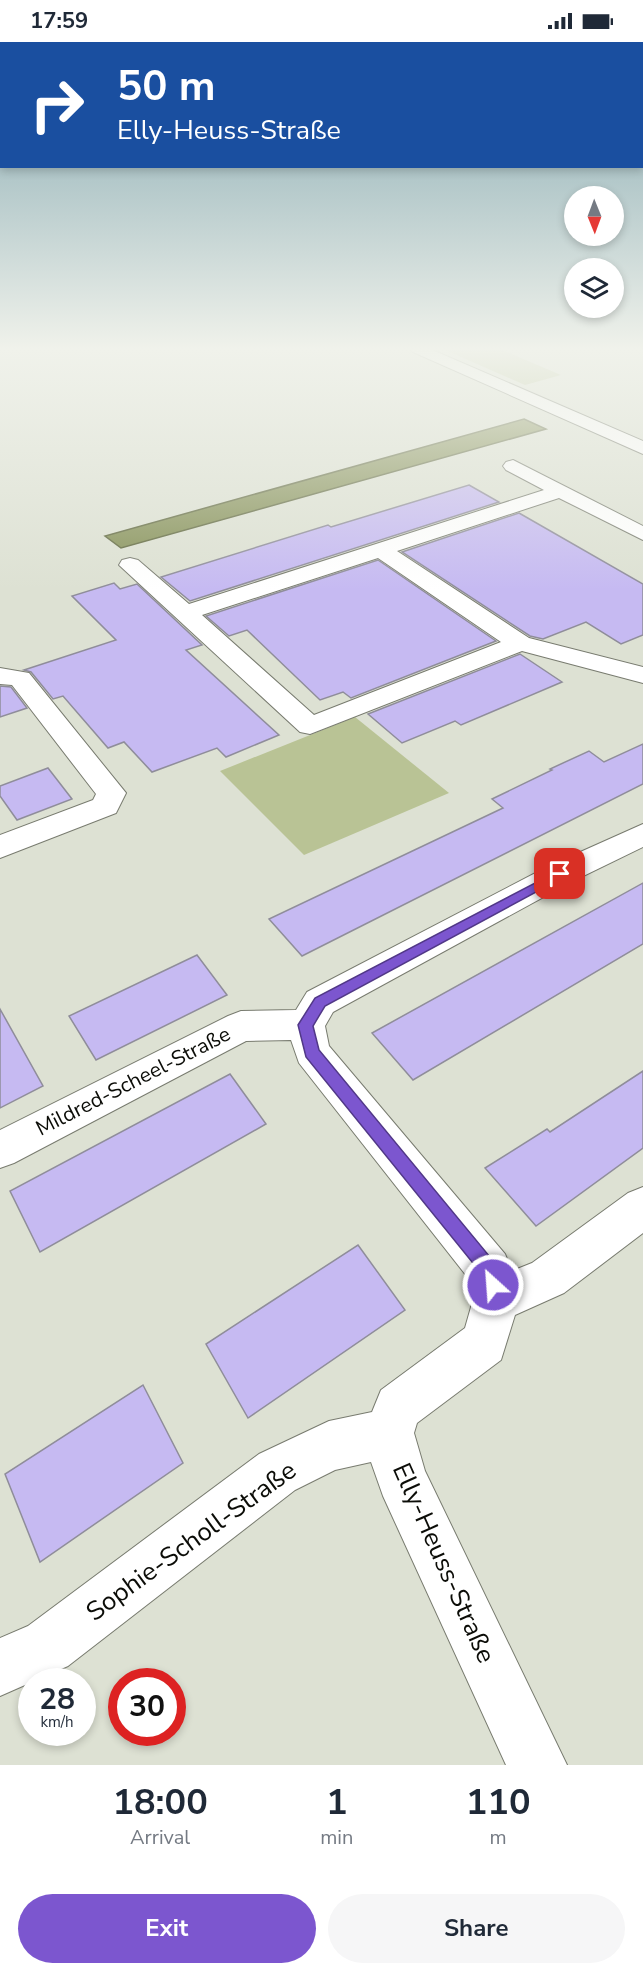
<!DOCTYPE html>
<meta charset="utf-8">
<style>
:root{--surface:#fff;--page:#f6f6f7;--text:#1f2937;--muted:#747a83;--accent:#7c56cf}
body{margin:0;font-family:"Nunito Sans",sans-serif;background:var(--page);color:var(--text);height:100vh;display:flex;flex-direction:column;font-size:22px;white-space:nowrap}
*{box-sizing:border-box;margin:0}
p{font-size:20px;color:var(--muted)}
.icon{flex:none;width:33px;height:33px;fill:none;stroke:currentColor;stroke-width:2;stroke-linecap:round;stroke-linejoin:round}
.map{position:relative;height:1723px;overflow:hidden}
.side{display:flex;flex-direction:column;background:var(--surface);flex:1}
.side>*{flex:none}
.guide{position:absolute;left:0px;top:0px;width:644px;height:126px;box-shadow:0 3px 9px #0003;background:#1a4fa0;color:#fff;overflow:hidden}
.needle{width:39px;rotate:179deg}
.tools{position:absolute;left:564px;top:144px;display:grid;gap:12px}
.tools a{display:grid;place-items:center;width:60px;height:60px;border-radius:50%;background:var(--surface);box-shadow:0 3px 9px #0003;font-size:30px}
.speed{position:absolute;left:18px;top:1626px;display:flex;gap:12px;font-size:30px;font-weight:700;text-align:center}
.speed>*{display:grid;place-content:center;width:78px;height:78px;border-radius:50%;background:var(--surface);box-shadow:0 3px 9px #0003;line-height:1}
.speed small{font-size:15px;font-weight:400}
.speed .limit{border:9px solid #d22;background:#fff;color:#111}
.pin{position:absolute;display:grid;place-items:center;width:51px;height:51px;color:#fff;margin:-26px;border-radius:12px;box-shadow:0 3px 9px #0006}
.me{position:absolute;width:66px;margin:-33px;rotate:334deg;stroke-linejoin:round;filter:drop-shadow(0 0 4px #0008)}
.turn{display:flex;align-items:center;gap:21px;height:126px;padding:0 18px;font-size:27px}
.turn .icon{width:78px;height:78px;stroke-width:2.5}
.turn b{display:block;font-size:42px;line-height:51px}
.eta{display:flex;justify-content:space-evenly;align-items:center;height:102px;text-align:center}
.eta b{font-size:36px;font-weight:700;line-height:42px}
.primary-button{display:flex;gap:12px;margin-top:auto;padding:12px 18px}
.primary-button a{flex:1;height:69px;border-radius:36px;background:var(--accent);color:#fff;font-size:24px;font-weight:700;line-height:69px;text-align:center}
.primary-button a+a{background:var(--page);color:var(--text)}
.status{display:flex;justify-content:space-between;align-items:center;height:42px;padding:0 30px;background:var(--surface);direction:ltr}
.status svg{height:16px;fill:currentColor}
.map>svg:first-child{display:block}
.green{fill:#b9c395}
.water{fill:#87925a;stroke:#626a41;stroke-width:1.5}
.building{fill:#c6baf2;stroke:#8f8d9a;stroke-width:1.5}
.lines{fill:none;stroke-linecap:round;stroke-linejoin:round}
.minor-casing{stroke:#787b6f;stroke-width:2}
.secondary-casing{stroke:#787b6f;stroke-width:2}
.minor{fill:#fff;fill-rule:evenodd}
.secondary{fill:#fff;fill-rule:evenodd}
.route{fill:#7c56cf;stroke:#513887;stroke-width:1.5}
.labels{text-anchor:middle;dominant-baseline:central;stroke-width:6;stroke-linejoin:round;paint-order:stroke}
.street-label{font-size:21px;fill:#0b0c07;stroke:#fff}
.near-street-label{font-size:26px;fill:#0b0c07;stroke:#fff}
</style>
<div class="status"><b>17:59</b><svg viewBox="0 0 49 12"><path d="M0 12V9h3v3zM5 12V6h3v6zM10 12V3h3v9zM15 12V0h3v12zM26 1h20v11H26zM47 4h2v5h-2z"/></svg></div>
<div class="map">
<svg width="643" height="1723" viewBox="0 0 643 1723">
<rect width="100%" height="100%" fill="#dde1d3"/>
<g class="green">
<path d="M443 307H500L561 333 525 343Z"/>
<path d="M355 675 449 751 304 813 220 729Z"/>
</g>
<path class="water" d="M524 377 546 387 121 506 105 494Z"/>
<g class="building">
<path d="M469 443 499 460 190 559 161 535 328 483 331 485Z"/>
<path d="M519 471 643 542V593L621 602 586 580 543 597 530 594 402 510Z"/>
<path d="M378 518 496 599 351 656 343 650 320 658 247 588 229 594 206 574Z"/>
<path d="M114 541 120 547 137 542 202 603 186 608 279 693 226 715 217 706 152 730 124 700 108 706 63 654 53 657 31 630 24 628 116 598 72 554Z"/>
<path d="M520 612 562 640 461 683 455 679 402 701 368 672Z"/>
<path d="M0 644 11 645 27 666 0 675Z"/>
<path d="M643 702V742L302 914 269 877 503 766 492 757 552 728 550 727 589 709 604 720Z"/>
<path d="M48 726 72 757 17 778 0 754V744Z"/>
<path d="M643 841V902L413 1038 372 991Z"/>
<path d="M197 913 227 953 96 1018 69 974Z"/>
<path d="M0 967 43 1044 0 1066Z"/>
<path d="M643 1029V1106L536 1184 485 1126 547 1087 550 1090Z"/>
<path d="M230 1032 266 1082 40 1210 10 1149Z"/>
<path d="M358 1203 405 1268 248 1376 206 1302Z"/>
<path d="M143 1343 183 1421 40 1520 5 1432Z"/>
</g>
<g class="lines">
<defs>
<g id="minor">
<path d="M513 418 643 484V498L559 456 397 509 529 596 643 625V641L522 609 310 692 300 690 119 523 122 518 130 516 138 518 189 562 544 448 506 428 503 424 506 420ZM378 516 501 600 314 673 202 573Z"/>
<path d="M0 626 29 631 126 751 116 771 0 816V793L93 758 96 752 12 643 0 642Z"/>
<path d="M643 782V805L571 840 333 970 325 984 329 1004 505 1212 512 1229 532 1221 628 1151 643 1145V1191L564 1251 515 1273 501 1318 417 1381 414 1391 425 1429 567 1723H506L383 1454 371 1420 335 1428 295 1448 68 1624 0 1654V1596L28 1584 259 1412 329 1379 372 1370 381 1348 465 1286 473 1258 469 1237 299 1021 291 998 246 999 14 1121 0 1126V1088L228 974 241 969 296 968 307 950 549 824Z"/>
</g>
<path id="secondary" d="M410 307H430L643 399V412L413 310Z"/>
</defs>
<use href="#minor" class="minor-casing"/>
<use href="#secondary" class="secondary-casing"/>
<use href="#minor" class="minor"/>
<use href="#secondary" class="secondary"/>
</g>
<linearGradient id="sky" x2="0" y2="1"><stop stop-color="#81a6af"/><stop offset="0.56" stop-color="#f0f2eb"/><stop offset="1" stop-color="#f0f2eb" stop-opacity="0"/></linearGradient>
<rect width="643" height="548" fill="url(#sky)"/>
<path class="route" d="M560 828 566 832 564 835 325 964 313 984 319 1008 495 1221 502 1243 499 1249 493 1252 486 1249 481 1231 306 1015 298 983 315 956Z"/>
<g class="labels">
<g class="street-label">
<text transform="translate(133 1039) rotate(-27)">Mildred-Scheel-Straße</text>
</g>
<g class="near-street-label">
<text transform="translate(191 1499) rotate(-36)">Sophie-Scholl-Straße</text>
<text transform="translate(444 1521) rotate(66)">Elly-Heuss-Straße</text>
</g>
</g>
</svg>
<div class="tools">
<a><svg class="needle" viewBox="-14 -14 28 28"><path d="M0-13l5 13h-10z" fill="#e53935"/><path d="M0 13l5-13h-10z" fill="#747a83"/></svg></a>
<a><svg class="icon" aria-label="layers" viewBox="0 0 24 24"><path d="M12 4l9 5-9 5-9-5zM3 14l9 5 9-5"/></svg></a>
</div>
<div class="speed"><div>28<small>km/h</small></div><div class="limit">30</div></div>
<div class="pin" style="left:560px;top:832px;background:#d93025"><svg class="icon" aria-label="arrive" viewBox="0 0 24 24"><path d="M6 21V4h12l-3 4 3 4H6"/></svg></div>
<svg class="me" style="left:493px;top:1243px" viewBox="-20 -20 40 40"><circle r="17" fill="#7c56cf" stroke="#fff" stroke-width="3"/><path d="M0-11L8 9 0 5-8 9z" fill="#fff"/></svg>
<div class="guide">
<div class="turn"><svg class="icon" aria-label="right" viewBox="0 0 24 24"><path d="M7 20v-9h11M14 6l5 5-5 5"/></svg><div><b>50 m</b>Elly-Heuss-Straße</div></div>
</div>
</div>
<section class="side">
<div class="eta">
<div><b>18:00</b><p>Arrival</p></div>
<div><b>1</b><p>min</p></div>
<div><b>110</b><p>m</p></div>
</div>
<div class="primary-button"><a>Exit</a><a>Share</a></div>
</section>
